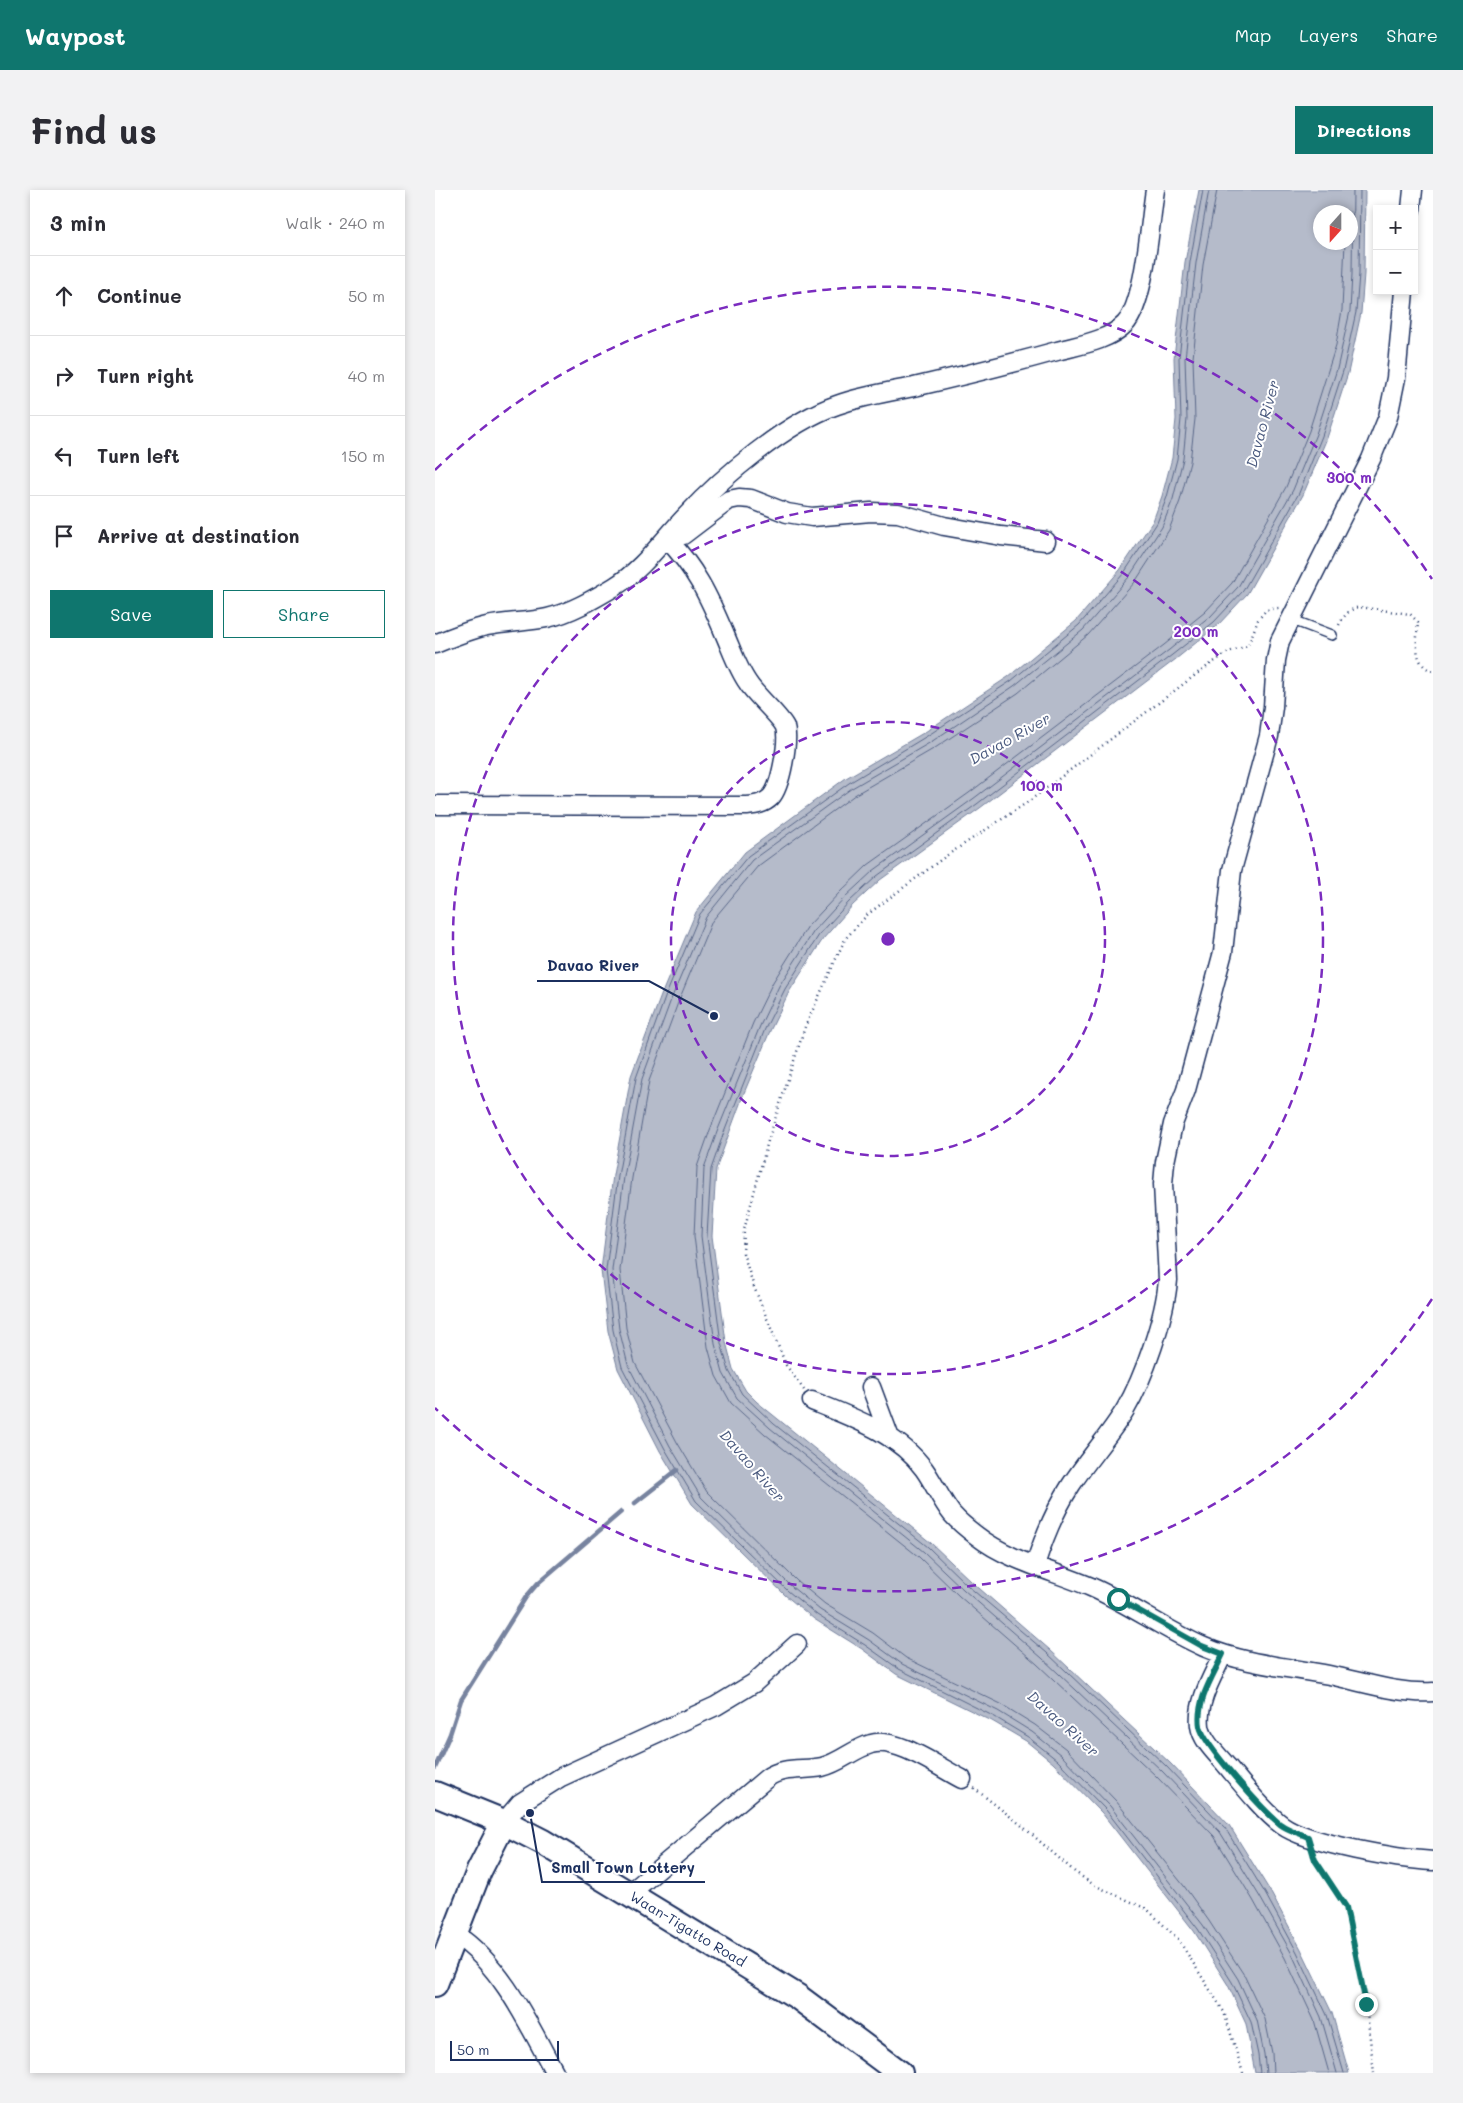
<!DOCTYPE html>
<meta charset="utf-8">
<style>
body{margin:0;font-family:Mali,sans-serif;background:#f2f2f3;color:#2b2b33}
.controls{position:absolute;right:15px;top:15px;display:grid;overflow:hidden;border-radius:0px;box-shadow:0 2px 8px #0003}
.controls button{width:45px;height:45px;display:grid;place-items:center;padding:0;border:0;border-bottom:1px solid #e1e1e2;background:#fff;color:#2b2b33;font:25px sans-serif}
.compass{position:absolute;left:878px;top:15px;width:45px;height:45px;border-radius:50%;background:#fff;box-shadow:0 2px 8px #0003;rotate:201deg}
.scale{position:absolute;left:15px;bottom:12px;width:109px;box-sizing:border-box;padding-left:5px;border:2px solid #1b2f5e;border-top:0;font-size:14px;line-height:18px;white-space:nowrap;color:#1b2f5e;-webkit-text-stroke:4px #fff;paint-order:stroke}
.stop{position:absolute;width:15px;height:15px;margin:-11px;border:4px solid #0f766e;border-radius:50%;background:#fff}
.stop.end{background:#0f766e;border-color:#fff;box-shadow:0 1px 5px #0008}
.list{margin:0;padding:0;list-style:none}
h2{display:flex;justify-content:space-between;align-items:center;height:65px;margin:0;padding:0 20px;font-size:21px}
h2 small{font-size:16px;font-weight:400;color:#7c7c81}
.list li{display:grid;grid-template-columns:32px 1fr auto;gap:15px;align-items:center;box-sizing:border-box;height:80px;padding:0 20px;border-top:1px solid #e1e1e2}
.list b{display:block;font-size:19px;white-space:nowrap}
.list em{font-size:16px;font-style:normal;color:#7c7c81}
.actions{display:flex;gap:10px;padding:15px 20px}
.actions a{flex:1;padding:11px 0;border:1px solid #0f766e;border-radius:0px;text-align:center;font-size:18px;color:#0f766e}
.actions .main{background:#0f766e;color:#fff}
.icon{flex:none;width:28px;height:28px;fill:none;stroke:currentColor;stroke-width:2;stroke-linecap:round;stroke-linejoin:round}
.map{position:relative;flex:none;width:998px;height:1883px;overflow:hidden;border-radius:0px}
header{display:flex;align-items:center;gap:30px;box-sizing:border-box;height:70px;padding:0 25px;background:#0f766e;color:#fff}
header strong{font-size:24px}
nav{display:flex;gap:28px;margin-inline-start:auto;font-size:18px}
.intro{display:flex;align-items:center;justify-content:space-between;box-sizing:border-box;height:120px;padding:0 30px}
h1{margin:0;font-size:35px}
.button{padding:12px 22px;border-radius:0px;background:#0f766e;color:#fff;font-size:18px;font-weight:700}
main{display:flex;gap:30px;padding:0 30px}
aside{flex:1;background:#fff;border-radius:0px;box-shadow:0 2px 8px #0003}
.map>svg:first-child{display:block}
.water{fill:#b5bbca;stroke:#77839f;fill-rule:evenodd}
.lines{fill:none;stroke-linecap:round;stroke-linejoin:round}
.shore{stroke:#596789;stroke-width:1}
.stream{stroke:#77839f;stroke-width:4.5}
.lane-casing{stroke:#1b2f5e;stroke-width:12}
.street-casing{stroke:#1b2f5e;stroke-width:21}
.secondary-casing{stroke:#1b2f5e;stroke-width:28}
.path{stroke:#1b2f5e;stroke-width:2.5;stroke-dasharray:1 4;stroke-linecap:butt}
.lane{stroke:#fff;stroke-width:9}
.street{stroke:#fff;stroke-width:18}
.secondary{stroke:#fff;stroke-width:24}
.route{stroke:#0f766e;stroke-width:6}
.ring{fill:none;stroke:#7b2cbf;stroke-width:2.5;stroke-dasharray:9 6}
.labels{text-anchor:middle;stroke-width:4;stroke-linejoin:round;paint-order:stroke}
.street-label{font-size:14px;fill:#1b2f5e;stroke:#fff}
.water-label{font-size:15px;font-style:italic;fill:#49597e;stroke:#fff}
.centre{fill:#7b2cbf;stroke:#fff;stroke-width:2.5}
.ring-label{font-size:15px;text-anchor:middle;font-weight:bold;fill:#7b2cbf;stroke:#fff;stroke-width:4;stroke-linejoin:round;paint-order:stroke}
.leader{fill:none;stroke:#1b2f5e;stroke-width:2}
.callout-dot{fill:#1b2f5e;stroke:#fff;stroke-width:2}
.callout-label{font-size:15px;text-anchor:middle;font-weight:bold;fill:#1b2f5e;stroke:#fff;stroke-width:4;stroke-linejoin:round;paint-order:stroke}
</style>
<header>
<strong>Waypost</strong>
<nav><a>Map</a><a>Layers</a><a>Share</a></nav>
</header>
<div class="intro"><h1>Find us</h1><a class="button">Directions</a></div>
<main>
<aside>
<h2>3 min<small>Walk · 240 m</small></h2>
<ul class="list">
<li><svg class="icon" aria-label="ahead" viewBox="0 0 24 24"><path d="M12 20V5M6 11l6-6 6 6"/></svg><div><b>Continue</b></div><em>50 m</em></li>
<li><svg class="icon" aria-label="right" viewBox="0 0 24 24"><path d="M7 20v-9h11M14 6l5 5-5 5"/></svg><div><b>Turn right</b></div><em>40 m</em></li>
<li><svg class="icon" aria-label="left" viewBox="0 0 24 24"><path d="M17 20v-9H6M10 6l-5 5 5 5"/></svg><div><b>Turn left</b></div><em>150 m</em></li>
<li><svg class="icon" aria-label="arrive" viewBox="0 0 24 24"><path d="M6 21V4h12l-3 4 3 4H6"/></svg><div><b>Arrive at destination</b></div></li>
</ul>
<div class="actions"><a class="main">Save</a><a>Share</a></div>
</aside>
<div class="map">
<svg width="998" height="1883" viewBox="0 0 998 1883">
<rect width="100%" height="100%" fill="#fff"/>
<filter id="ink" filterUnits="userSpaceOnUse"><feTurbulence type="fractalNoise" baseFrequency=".02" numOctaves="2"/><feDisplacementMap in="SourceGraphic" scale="10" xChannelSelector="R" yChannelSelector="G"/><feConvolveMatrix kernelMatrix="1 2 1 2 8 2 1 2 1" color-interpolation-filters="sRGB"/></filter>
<g filter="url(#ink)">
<path class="water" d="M 764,0 L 930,0 L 929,84 L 926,123 L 913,183 L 892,248 L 868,305 L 812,404 L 783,435 L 741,469 L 545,618 L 445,690 L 418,715 L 388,749 L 354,802 L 335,841 L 309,903 L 281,979 L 277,1046 L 291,1152 L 298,1179 L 311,1201 L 322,1212 L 496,1353 L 537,1392 L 615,1460 L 673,1515 L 735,1573 L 794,1635 L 835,1701 L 866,1759 L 897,1823 L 914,1883 L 820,1883 L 811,1834 L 793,1795 L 759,1741 L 667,1623 L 618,1573 L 591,1551 L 557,1531 L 461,1484 L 427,1459 L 379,1429 L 350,1405 L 257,1314 L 225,1261 L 183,1179 L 173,1141 L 166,1080 L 178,985 L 196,886 L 227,803 L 261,722 L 310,662 L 411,588 L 490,542 L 573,487 L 641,431 L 685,380 L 718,331 L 727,306 L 737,268 L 741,229 L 739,168 L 750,72 ZM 886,22 L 916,22 L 916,52 L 886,52 Z"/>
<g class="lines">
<path class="shore" d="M 768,0 L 755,72 L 744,168 L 746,229 L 742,269 L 732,307 L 722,333 L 689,383 L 644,435 L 576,491 L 492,546 L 414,593 L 313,666 L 265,724 L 231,805 L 201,888 L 183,986 L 171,1080 L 178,1140 L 187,1177 L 230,1259 L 261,1311 L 353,1401 L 382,1425 L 430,1455 L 464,1479 L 560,1527 L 593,1547 L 622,1570 L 671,1620 L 763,1739 L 797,1792 L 816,1832 L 823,1865 L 825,1883
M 774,0 L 761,73 L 750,168 L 752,229 L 748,269 L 738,309 L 727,337 L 694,387 L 648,440 L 579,496 L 496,552 L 417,598 L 317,670 L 271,727 L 237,807 L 207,889 L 189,987 L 177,1080 L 184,1139 L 193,1175 L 235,1256 L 266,1307 L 357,1397 L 385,1420 L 434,1450 L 467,1474 L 563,1521 L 597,1542 L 626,1565 L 675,1616 L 768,1735 L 803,1789 L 822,1830 L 829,1864 L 831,1883
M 782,0 L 768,75 L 758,168 L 760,229 L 755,272 L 745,311 L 734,340 L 700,392 L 653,445 L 583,503 L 500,558 L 421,604 L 323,676 L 277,731 L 244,810 L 214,891 L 197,988 L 185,1080 L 191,1138 L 200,1173 L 242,1252 L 272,1302 L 362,1391 L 390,1414 L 438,1443 L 471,1468 L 566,1514 L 600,1535 L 631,1559 L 655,1584 L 681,1611 L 749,1696 L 774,1731 L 809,1785 L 830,1829 L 837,1863 L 838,1883
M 894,1883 L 879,1830 L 850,1768 L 818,1710 L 779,1646 L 721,1586 L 602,1474 L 524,1406 L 484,1367 L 330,1244 L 296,1213 L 281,1186 L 273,1157 L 259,1046 L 262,977 L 275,940 L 318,833 L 338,792 L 373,736 L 405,702 L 433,675 L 534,603 L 729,455 L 770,422 L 797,393 L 851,297 L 874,241 L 901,155 L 907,120 L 910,52
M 902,1883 L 886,1827 L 857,1764 L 825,1707 L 785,1642 L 727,1581 L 607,1468 L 529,1400 L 489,1362 L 335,1238 L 302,1208 L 288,1183 L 280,1154 L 266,1046 L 269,978 L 282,942 L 325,836 L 344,796 L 379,741 L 410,707 L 438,681 L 538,609 L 734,460 L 775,427 L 803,397 L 858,300 L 881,244 L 902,179 L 915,121 L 917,84 L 918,0
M 909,1883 L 892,1825 L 862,1762 L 830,1703 L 790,1638 L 731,1576 L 612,1463 L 533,1396 L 493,1357 L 339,1234 L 307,1204 L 294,1181 L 286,1153 L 272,1046 L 276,979 L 288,945 L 330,839 L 350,799 L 384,745 L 414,712 L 442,686 L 542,614 L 737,465 L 779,432 L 808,401 L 864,303 L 887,246 L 908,181 L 921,122 L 924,84 L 925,0"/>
<path class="stream" d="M 200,1313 L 242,1280
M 0,1578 L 15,1544 L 26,1510 L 91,1407 L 103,1393 L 186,1322"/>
<defs>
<path id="lane" d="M 855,429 L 897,445"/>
<path id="street" d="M 976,19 L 978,0
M 234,347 L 248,345 L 294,310 L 304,308 L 316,309 L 352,323 L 377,327 L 436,322 L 463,323 L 509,336 L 566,346 L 611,351
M 0,454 C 17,447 34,440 52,436 C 72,432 92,432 112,428 C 135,423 159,409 179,397 C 207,380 228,350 251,326 C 287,287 352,232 402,215 C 427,206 453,202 479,197 C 527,186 575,174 622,161 C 644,155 673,151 690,134 C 710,113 715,31 720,0
M 0,615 L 312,616 C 321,615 329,614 336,607 C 346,596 354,551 350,537 C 346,527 321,506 313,493 C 303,479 297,461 290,445 C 274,407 260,377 231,348
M 436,1197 L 455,1248
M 377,1211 C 416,1227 463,1243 489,1279 C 499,1293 506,1310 517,1324 C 524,1332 534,1340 542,1346 C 574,1371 619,1381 656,1397 C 695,1414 730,1440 769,1457 C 809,1474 852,1477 894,1485 C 929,1492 962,1504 998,1502
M 600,1375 C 609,1347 620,1320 636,1295 C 653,1269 674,1246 690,1220 C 709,1188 730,1127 733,1090 L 728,994 L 730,972 L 738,934 L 751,900 L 788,762 L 797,680 L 834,546 L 838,517 L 841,470 L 845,451 L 936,269 L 953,227 L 961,188 L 969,101
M 788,1464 C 778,1486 762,1511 765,1536 C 767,1551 783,1565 792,1576 C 807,1594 829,1622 847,1635 C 873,1654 964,1669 998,1671
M 69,1632 L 85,1613 L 126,1587 L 281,1516 L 319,1493 L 362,1454
M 194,1704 L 332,1588 C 348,1576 369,1581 387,1577 C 405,1573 418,1559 436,1554 C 461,1546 505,1578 527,1589
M 20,1744 C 67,1775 94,1835 120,1883"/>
<path id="secondary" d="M 0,1604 L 69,1632 L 108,1652 L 194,1704 L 363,1807 L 465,1883
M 0,1794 L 44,1681 L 69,1632"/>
</defs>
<use href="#lane" class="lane-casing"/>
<use href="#street" class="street-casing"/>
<use href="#secondary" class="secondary-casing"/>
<path class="path" d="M 904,435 C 909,426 913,420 924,417 L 975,424 L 983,432 C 982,449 977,475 998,481
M 369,1200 L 351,1175 L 319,1097 L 308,1063 L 309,1040 L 333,951 L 370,837 L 410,749 L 433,724 L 511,666 L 593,612 L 763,483 L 793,462 L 813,456 L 823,430 L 831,420 L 844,418
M 539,1598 L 586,1635 L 640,1682 L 659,1695 L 712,1719 L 743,1749 L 789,1822 L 808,1883
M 877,1665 L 911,1717 L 931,1814 L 939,1883"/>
<use href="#lane" class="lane"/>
<use href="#street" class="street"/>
<use href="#secondary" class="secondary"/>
</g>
</g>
<g class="lines" filter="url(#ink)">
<path class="route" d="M 683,1409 L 767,1456 L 788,1464 C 778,1486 761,1511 765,1536 C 768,1555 829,1621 845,1634 C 853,1640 864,1643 873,1647 L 880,1670 L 911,1717 L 931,1814"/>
</g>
<g class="ring">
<circle cx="453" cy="749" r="217"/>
<circle cx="453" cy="749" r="435"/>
<path d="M997 1109A652 652 0 0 1 0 1218M0 280A652 652 0 0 1 997 389"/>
</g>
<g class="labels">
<g class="street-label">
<text transform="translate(253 1739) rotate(31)" y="5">Waan-Tigatto Road</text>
</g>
<g class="water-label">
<text transform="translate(828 234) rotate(-75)" y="5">Davao River</text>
<text transform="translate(575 549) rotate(-29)" y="5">Davao River</text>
<text transform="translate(317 1276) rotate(49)" y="5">Davao River</text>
<text transform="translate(628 1534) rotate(42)" y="5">Davao River</text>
</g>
</g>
<circle cx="453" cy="749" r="8" class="centre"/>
<g class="ring-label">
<text x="914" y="293">300 m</text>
<text x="761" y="447">200 m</text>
<text x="606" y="601">100 m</text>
</g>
<path class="leader" d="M279 826L214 791H102M95 1623L107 1692H270"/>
<g class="callout-dot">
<circle cx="279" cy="826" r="5"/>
<circle cx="95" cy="1623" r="5"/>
</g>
<g class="callout-label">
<text x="158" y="781">Davao River</text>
<text x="188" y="1683">Small Town Lottery</text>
</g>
</svg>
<div class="controls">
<button>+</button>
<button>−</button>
</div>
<svg class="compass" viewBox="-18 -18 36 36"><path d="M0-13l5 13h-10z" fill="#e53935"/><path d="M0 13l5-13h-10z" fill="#7c7c81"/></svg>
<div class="scale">50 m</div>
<div class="stop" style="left:683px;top:1409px"></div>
<div class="stop end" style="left:931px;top:1814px"></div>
</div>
</main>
